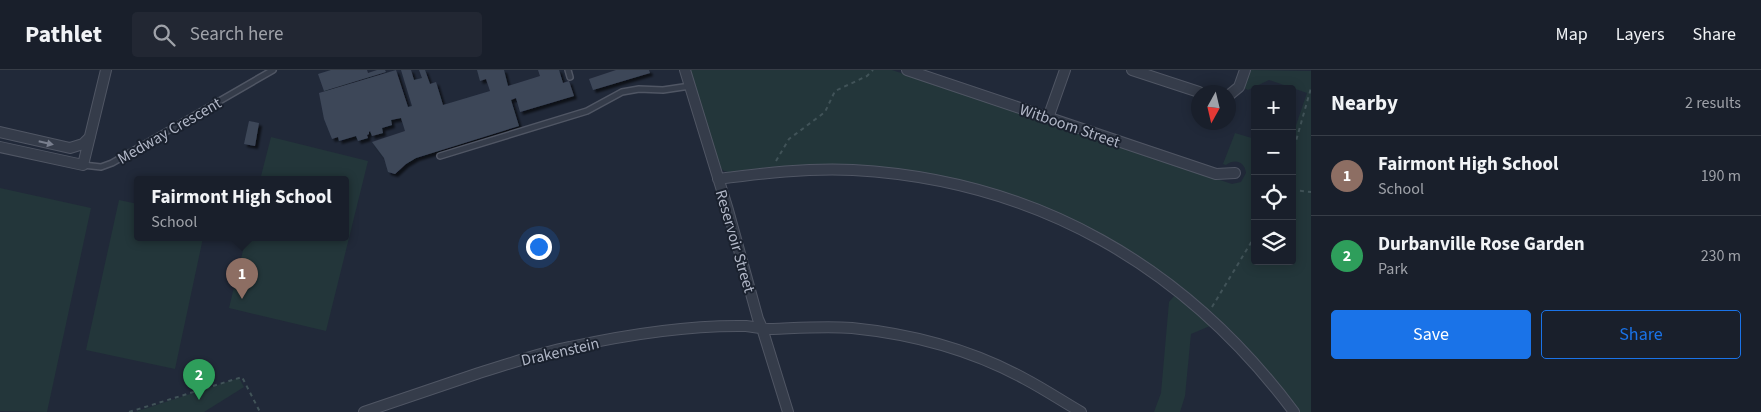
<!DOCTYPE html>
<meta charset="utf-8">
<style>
body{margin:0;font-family:"Source Sans 3",sans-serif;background:#222733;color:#f1f3f6}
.controls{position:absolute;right:15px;top:15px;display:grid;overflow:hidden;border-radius:5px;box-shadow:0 2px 12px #0003}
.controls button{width:45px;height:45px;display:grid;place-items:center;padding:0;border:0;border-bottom:1px solid #373d47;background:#191f2b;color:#f1f3f6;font:25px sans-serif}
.compass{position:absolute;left:1191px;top:15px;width:45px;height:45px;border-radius:50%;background:#191f2b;box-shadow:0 2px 12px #0003;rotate:188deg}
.you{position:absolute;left:538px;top:176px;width:18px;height:18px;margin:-12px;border:4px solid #fff;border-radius:50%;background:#1a73e8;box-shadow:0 0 0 8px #1a73e833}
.badge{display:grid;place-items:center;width:32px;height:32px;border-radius:50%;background:#1a73e8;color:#fff;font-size:16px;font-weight:700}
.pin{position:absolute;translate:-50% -41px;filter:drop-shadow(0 1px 2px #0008)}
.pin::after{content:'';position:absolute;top:26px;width:18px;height:15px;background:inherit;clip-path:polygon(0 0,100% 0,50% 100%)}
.popup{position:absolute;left:134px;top:106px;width:215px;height:65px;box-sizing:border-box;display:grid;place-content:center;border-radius:5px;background:#191f2b;filter:drop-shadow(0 1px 4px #0005);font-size:16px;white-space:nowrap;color:#9fa2a9}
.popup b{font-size:19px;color:#f1f3f6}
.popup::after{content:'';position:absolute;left:50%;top:100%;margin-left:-10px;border:10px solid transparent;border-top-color:#191f2b}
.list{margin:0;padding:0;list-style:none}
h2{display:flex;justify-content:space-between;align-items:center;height:65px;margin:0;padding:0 20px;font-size:21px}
h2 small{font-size:16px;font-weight:400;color:#9fa2a9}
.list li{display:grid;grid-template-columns:32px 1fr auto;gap:15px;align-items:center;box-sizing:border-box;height:80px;padding:0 20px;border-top:1px solid #373d47}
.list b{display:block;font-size:19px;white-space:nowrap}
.list p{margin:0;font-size:16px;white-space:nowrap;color:#9fa2a9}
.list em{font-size:16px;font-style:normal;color:#9fa2a9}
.actions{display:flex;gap:10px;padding:15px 20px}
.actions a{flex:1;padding:11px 0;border:1px solid #1a73e8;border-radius:5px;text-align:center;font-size:18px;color:#1a73e8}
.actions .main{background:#1a73e8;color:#fff}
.icon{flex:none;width:28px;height:28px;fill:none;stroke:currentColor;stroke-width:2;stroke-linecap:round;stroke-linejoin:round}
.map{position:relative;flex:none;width:1311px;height:342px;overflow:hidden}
header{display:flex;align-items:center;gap:30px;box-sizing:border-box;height:70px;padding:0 25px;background:#191f2b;border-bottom:1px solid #373d47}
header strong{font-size:24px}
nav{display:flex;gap:28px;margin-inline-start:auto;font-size:18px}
.search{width:350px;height:45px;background:#222733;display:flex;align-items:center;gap:12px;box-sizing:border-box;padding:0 18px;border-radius:5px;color:#9fa2a9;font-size:19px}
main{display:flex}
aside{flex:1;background:#191f2b}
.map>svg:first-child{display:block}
.green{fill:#23363a}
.building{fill:#3d4759;filter:url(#shadow)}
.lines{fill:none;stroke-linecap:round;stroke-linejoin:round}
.lane-casing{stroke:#505664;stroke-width:8}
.street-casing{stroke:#505664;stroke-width:12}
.path{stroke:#415358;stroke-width:2;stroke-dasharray:4 4;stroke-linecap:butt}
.lane{stroke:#353c4a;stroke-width:5}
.street{stroke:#353c4a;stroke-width:10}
.oneway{fill:#797f8e}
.labels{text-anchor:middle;stroke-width:4;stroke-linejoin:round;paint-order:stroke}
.street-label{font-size:16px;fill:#b0b6c6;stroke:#1a212e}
</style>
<header>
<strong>Pathlet</strong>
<div class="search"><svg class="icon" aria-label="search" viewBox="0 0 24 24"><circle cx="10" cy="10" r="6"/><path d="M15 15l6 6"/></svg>Search here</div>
<nav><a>Map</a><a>Layers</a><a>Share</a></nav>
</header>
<main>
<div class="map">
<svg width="1311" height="342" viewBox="0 0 1311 342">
<defs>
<filter id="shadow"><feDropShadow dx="3" dy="3" stdDeviation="1" flood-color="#0009"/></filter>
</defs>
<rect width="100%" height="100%" fill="#212939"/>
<path class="green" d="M 690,0 L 892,0 L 1232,114 L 1241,112 L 1246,103 C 1245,92 1235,88 1226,95 L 1223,94 L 1235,63 L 1255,69 L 1255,191 L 1292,191 L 1292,67 L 1307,23 L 1269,10 L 1248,20 L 1244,18 L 1251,0 L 1311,1 L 1311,342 L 1300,342 C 1276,310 1251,278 1221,251 C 1086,125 910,76 729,102 L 724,101 L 719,96 Z
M 271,67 L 368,91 L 326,261 L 229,238 L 246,168 L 346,168 L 346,110 L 260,110 Z
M 0,118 L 91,138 L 47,342 L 0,341 Z
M 119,130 L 138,134 L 138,168 L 203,168 L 175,299 L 86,280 Z
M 1175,225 L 1210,256 L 1191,264 L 1185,326 L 1180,342 L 1154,342 L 1161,323 L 1169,232 Z
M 239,308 L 244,317 L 204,342 L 135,342 Z"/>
<path class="building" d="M 331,0 L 367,0 L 368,3 L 377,0 L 385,0 L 386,2 L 324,21 L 318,4 Z
M 396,0 L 408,37 L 412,36 L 401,0 L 411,0 L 414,10 L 422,8 L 419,0 L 425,0 L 430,14 L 436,12 L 443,35 L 490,21 L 486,9 L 480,11 L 477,0 L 504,0 L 508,16 L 540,6 L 538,0 L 559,0 L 563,13 L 569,11 L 574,26 L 520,42 L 516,28 L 511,30 L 519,56 L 416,88 L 406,94 L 395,104 L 388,102 L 384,88 L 372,72 L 405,61 L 401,48 L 391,50 L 392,55 L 382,58 L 383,63 L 372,66 L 370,61 L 369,62 L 369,64 L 367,65 L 368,68 L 358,71 L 356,66 L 339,71 L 338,67 L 332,69 L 324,49 L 319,23 Z
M 616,0 L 649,0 L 650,3 L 593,20 L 589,9 Z
M 249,51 L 259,53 L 255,76 L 244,74 Z"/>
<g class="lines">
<defs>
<path id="lane" d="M 568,0 L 570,7
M 440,86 L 587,41 L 622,22 L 639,19 L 663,20 L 690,16
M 83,95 L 101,97 L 112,93 L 273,0"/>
<path id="street" d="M 685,0 L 728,140 L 758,249 L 762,258 L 788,342
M 907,0 L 1216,104 L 1235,103
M 1132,0 L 1199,22
M 1228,26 L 1239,17 L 1245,0
M 1048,48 L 1065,0
M 0,62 L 70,78 L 83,74 L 90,67
M 0,77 L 83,95 L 106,0
M 718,109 C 763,103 807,98 853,100 C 1036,110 1185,196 1294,342
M 364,342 C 403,329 441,316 479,303 C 509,294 539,283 570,277 C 625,265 690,255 746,256 C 755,257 764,259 773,259 C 799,258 825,256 852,258 C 912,264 972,280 1025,309 C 1044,319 1062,331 1081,342"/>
</defs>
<use href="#lane" class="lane-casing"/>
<use href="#street" class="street-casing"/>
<path class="path" d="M 1292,85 L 1311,18
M 776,91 L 789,69 L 825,42 L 835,21 L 867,6 L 873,0
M 1292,120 L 1311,122
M 1212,237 L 1255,166
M 129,342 L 242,307 L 260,342"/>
<use href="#lane" class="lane"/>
<use href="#street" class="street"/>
</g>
<defs><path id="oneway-solid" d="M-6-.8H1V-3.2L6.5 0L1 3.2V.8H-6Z" transform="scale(1.25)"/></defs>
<use class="oneway" href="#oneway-solid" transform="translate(46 73) rotate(13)"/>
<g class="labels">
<g class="street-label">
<text transform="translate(1070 55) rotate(19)" y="6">Witboom Street</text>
<text transform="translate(169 60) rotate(-30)" y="6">Medway Crescent</text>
<text transform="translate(736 171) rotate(74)" y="6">Reservoir Street</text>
<text transform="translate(560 281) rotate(-13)" y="6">Drakenstein</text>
</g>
</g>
</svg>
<div class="controls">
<button>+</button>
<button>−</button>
<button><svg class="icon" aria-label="locate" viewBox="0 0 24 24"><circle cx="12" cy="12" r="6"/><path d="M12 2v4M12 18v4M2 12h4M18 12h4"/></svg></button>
<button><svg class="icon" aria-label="layers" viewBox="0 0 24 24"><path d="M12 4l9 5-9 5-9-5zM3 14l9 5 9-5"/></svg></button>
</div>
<svg class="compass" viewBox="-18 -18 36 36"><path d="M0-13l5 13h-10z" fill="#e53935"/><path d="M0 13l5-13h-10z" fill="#9fa2a9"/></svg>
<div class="you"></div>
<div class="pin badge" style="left:242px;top:229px;background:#8d6e63">1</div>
<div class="popup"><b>Fairmont High School</b>School</div>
<div class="pin badge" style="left:199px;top:330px;background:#2e9e5b">2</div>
</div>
<aside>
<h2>Nearby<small>2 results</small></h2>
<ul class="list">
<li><span class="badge" style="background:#8d6e63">1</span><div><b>Fairmont High School</b><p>School</p></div><em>190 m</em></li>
<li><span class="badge" style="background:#2e9e5b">2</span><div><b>Durbanville Rose Garden</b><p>Park</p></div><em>230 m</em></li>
</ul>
<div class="actions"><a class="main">Save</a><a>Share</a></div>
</aside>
</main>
